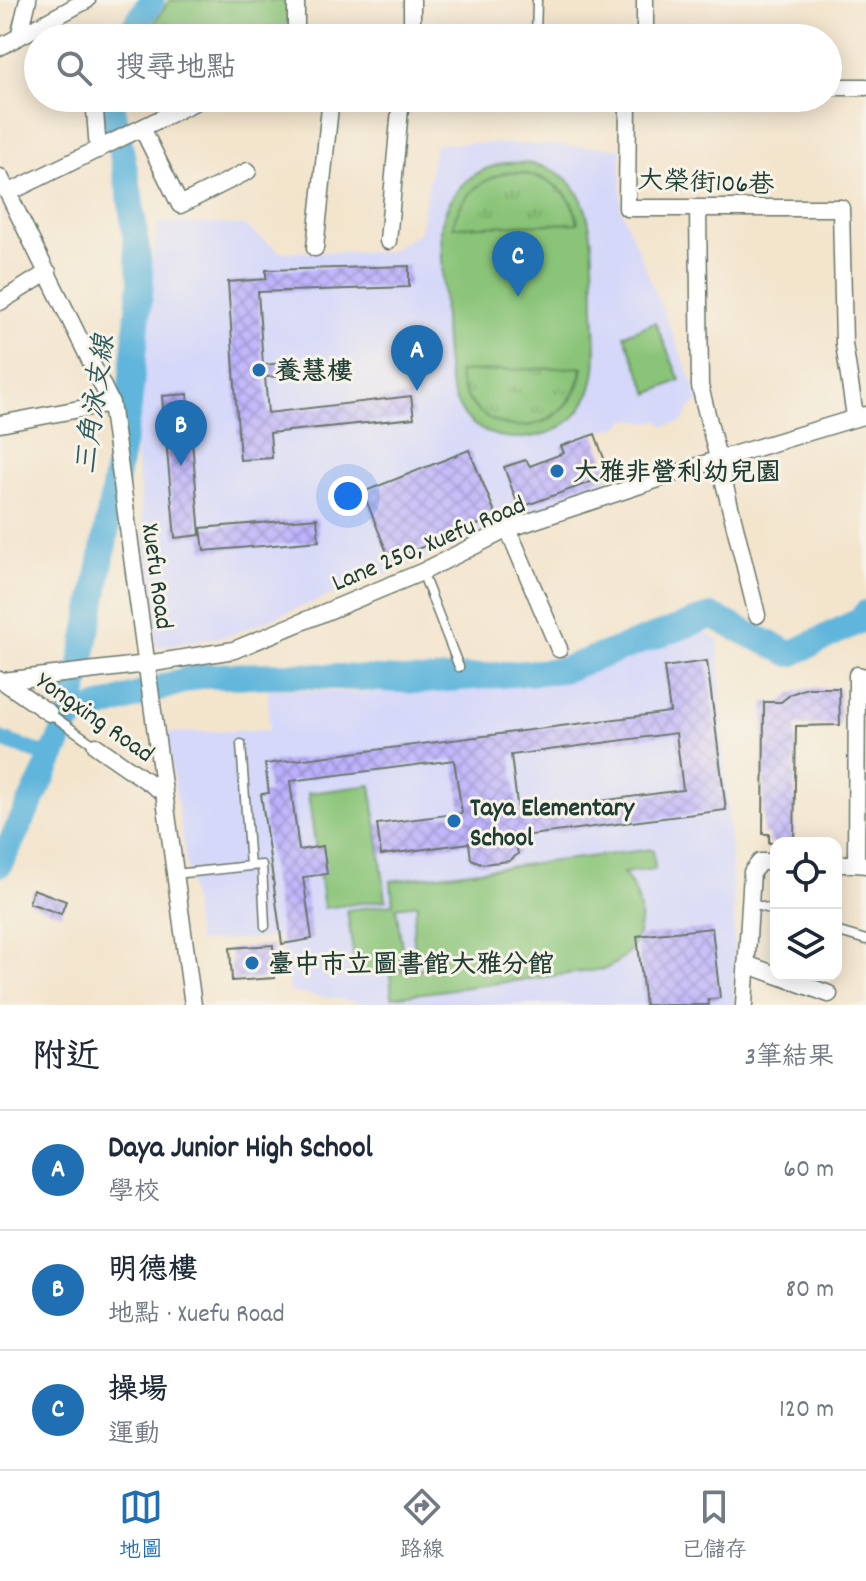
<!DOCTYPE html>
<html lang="zh-TW">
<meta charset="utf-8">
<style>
body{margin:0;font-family:Dekko,"LXGW WenKai TC",sans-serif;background:#f2f2f3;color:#1f2937}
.controls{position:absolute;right:24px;bottom:24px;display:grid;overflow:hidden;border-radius:16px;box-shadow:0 4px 20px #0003}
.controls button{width:72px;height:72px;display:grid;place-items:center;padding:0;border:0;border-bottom:2px solid #e0e1e3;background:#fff;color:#1f2937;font:40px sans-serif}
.you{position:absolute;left:348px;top:496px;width:28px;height:28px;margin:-20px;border:6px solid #fff;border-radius:50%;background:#1a73e8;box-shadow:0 0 0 12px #1a73e833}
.badge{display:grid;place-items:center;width:52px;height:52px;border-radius:50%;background:#1f6fb2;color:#fff;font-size:26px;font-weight:700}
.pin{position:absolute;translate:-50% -66px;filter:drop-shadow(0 2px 4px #0008)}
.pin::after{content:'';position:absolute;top:42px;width:28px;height:24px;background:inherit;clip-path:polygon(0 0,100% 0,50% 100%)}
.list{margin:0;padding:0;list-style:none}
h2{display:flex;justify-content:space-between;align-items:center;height:104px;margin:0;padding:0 32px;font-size:34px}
h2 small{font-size:26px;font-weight:400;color:#747a83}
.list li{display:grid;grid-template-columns:52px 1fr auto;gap:24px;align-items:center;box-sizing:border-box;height:120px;padding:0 32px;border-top:2px solid #e0e1e3}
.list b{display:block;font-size:30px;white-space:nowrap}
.list p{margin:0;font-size:26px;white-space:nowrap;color:#747a83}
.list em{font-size:26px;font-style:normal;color:#747a83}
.icon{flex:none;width:44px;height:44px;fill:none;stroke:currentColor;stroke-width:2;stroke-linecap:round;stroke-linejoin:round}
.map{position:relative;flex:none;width:866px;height:1005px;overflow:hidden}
.search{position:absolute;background:#fff;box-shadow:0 4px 20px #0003;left:24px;right:24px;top:24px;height:88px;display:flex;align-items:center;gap:20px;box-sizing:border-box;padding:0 28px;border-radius:44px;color:#747a83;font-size:30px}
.sheet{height:464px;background:#fff}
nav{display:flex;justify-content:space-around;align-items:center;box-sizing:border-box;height:112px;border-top:2px solid #e0e1e3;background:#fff;font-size:22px;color:#747a83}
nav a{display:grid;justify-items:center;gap:4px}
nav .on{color:#1f6fb2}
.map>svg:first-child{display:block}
.built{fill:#d5d8f9}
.grass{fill:url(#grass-tufts);stroke:#548056;stroke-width:2}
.park{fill:#8ac478;stroke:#548056;stroke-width:2;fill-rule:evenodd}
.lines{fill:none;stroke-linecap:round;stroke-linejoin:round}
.canal{stroke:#5fb5db;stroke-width:16}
.river{stroke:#5fb5db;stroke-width:26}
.building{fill:url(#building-cross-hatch);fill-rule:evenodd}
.lane-casing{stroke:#697769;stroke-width:11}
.street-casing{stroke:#697769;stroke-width:19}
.lane{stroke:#fff;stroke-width:8}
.street{stroke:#fff;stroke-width:16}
.poi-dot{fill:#1f6fb2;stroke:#f7f3e8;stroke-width:3}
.labels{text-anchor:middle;stroke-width:6;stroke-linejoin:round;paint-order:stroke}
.street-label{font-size:26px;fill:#1f3d34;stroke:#f7f3e8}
.poi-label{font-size:26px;font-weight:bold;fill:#1f3d34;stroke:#f7f3e8;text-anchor:start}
.water-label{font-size:28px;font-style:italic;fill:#2f5b5e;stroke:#f7f3e8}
</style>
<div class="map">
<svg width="866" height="1005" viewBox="0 0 866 1005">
<defs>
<pattern id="grass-tufts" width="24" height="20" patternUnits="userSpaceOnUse" patternTransform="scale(2)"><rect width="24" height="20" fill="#8ac478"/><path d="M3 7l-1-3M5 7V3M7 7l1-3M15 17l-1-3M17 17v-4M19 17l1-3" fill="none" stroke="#70a063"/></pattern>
<pattern id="building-cross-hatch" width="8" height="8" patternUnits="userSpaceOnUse" patternTransform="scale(2)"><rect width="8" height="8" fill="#bcb0fd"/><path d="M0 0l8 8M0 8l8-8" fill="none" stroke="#9890ce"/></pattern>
</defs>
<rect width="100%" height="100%" fill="#f7f3e8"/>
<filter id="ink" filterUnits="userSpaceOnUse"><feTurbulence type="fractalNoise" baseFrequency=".0125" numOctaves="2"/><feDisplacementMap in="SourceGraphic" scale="16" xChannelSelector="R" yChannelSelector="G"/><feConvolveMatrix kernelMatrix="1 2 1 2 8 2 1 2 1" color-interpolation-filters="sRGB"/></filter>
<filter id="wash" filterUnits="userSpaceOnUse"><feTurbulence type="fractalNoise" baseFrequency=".006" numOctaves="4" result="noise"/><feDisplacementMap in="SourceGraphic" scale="32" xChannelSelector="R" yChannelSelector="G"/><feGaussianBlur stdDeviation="1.8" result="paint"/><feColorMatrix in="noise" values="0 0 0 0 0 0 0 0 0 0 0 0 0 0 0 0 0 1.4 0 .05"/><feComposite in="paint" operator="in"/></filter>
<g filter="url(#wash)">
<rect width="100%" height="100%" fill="#f3e4cc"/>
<path class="built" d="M 488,143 L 621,148 L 621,209 L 700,400 L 688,410 L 683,422 L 664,426 L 659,420 L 647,423 L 633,419 L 624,421 L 619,427 L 593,433 L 610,486 L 227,636 L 156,647 L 135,444 L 138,381 L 157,222 L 244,225 L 280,252 L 389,252 L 420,232 L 435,144 Z
M 699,629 L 718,640 L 734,909 L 734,1005 L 377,1005 L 290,992 L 279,937 L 198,942 L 167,733 L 269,730 L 268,689 L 359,693 L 458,690 L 480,685 L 559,677 L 613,661 Z"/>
<path class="grass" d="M 504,173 C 538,170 572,187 578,223 L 583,367 C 573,426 502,452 467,397 C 462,390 459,383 458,374 C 454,349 456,321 455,295 C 454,271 447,239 455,216 C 463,193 482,180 504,173 Z"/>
<path class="park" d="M 169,0 L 293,0 L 293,38 L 145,38 Z
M 505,163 C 602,157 592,241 594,309 C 595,340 601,376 584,404 C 571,426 547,437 522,438 C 447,440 446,375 444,319 C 443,288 442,258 441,227 C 449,191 469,171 505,163 ZM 504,173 C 538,170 573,186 578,223 L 453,227 C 458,199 477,182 504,173 ZM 583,367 C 573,443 471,447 458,372 Z
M 655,322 L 680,380 L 649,394 L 624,335 Z
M 371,785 L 386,900 L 324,908 L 308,793 Z
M 653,849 L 655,869 L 623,873 C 651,905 645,952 605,969 L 392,997 L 390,973 L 426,967 C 410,947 411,926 418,904 L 396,907 L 405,968 L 356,974 L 347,910 L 393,904 L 391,881 Z"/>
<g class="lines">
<path class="canal" d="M 0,739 L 52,757"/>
<path class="river" d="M 127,38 L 152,0
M 70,717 L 198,676 L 293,675 L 422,681 L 562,670 L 711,616 L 791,654 L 859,621 L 866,613
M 0,864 L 45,773 L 70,717 L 93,605 L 129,406 L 141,281 L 130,196 L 111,98"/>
</g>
<g id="blocks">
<path class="building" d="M 409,266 L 409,287 L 258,292 L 263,365 L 283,363 L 284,376 L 265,377 L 268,413 L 411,396 L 414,418 L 270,433 L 272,458 L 240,460 L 228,282 L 266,279 L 266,270 Z
M 188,394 L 200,535 L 175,538 L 162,396 Z
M 595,434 L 610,475 L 519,508 L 504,467 L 526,460 L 530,466 L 564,453 L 561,446 Z
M 469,450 L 497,517 L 390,560 L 363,492 Z
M 317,518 L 319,541 L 204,551 L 201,528 Z
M 707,661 L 726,810 L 515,837 L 518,854 L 509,861 L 483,864 L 471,859 L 469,843 L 381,855 L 377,824 L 462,813 L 454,760 L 290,781 L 299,850 L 323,846 L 327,874 L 303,877 L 312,939 L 282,944 L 261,794 L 269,793 L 265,764 L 670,712 L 664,667 ZM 676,733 L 683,790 L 518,812 L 511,755 Z
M 807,688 L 839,688 L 840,725 L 796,726 L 794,843 L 769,843 L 769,834 L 763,834 L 764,702 L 781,702 L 791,694 Z
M 33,889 L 66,901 L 61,914 L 29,903 Z
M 712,928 L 720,998 L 708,1000 L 709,1005 L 645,1005 L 637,936 Z
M 273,945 L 275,978 L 232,981 L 230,948 Z"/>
</g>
</g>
<g filter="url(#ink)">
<use href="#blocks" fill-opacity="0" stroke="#697769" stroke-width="2"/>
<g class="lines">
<defs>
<path id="lane" d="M 536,38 L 537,0
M 422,572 L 459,667
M 49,713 L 96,746
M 250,866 L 262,865 L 265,926
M 175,874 L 250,866 L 241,744
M 750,903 L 776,911
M 836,931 L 866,940"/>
<path id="street" d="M 296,0 L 296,38
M 19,37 L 28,0
M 412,38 L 412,0
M 645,38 L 645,0
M 0,47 L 87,0
M 828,87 L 866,87
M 94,98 L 98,150
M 628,98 L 627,208 L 841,208 L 844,344 L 855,416
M 142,128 L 180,205 L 248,171
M 0,177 L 111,403 L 193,1005
M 8,193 L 203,98
M 698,208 L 700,386 L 757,615
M 388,241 L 401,98
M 315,248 L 331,98
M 0,302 L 48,272
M 0,424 L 111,403
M 508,529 L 559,649
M 866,677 L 857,675 L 856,864 L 866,865
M 1,680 L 49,713
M 3,681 L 147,664 L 234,650 L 422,572 L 508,529 L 719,459 L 866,415
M 96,746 L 164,793
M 836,864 L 856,864
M 746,964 L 829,994
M 744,1005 L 752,872 L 760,862 L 776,862"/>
</defs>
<use href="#lane" class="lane-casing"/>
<use href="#street" class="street-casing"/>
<use href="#lane" class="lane"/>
<use href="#street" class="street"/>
</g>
</g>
<g class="poi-dot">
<circle cx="259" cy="370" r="8"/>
<circle cx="557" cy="471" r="8"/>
<circle cx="454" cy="821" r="8"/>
<circle cx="252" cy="963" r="8"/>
</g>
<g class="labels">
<g class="street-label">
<text transform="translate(706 181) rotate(2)" y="9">大榮街106巷</text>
<text transform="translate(428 542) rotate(-23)" y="9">Lane 250, Xuefu Road</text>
<text transform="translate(159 576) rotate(82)" y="9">Xuefu Road</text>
<text transform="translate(96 716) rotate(35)" y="9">Yongxing Road</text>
</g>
<g class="poi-label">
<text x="275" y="379">養慧樓</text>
<text x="573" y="480">大雅非營利幼兒園</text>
<text x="470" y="815">Taya Elementary<tspan x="470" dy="30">School</tspan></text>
<text x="268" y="972">臺中市立圖書館大雅分館</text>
</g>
<g class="water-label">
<text transform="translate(93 404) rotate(-82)" y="10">三角泳支線</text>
</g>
</g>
</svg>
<div class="controls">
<button><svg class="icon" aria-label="locate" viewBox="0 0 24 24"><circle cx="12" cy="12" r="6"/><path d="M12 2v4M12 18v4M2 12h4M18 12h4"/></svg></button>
<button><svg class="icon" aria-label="layers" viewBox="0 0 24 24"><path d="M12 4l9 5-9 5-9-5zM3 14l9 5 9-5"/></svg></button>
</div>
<div class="you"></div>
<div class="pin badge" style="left:417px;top:391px">A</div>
<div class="pin badge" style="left:181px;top:466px">B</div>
<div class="pin badge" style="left:518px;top:297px">C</div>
<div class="search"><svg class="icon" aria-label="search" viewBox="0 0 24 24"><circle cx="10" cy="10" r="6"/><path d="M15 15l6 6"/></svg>搜尋地點</div>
</div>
<section class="sheet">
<h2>附近<small>3筆結果</small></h2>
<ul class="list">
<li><span class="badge">A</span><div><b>Daya Junior High School</b><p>學校</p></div><em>60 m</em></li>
<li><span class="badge">B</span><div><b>明德樓</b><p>地點 · Xuefu Road</p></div><em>80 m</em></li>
<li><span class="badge">C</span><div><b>操場</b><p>運動</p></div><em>120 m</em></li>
</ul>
</section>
<nav>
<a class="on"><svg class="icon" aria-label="map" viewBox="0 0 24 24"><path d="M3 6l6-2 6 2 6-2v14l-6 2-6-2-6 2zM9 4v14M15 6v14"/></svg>地圖</a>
<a><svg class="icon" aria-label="directions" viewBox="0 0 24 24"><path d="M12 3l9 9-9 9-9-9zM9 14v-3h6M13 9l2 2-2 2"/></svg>路線</a>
<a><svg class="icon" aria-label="saved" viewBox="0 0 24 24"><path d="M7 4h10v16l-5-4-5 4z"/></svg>已儲存</a>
</nav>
